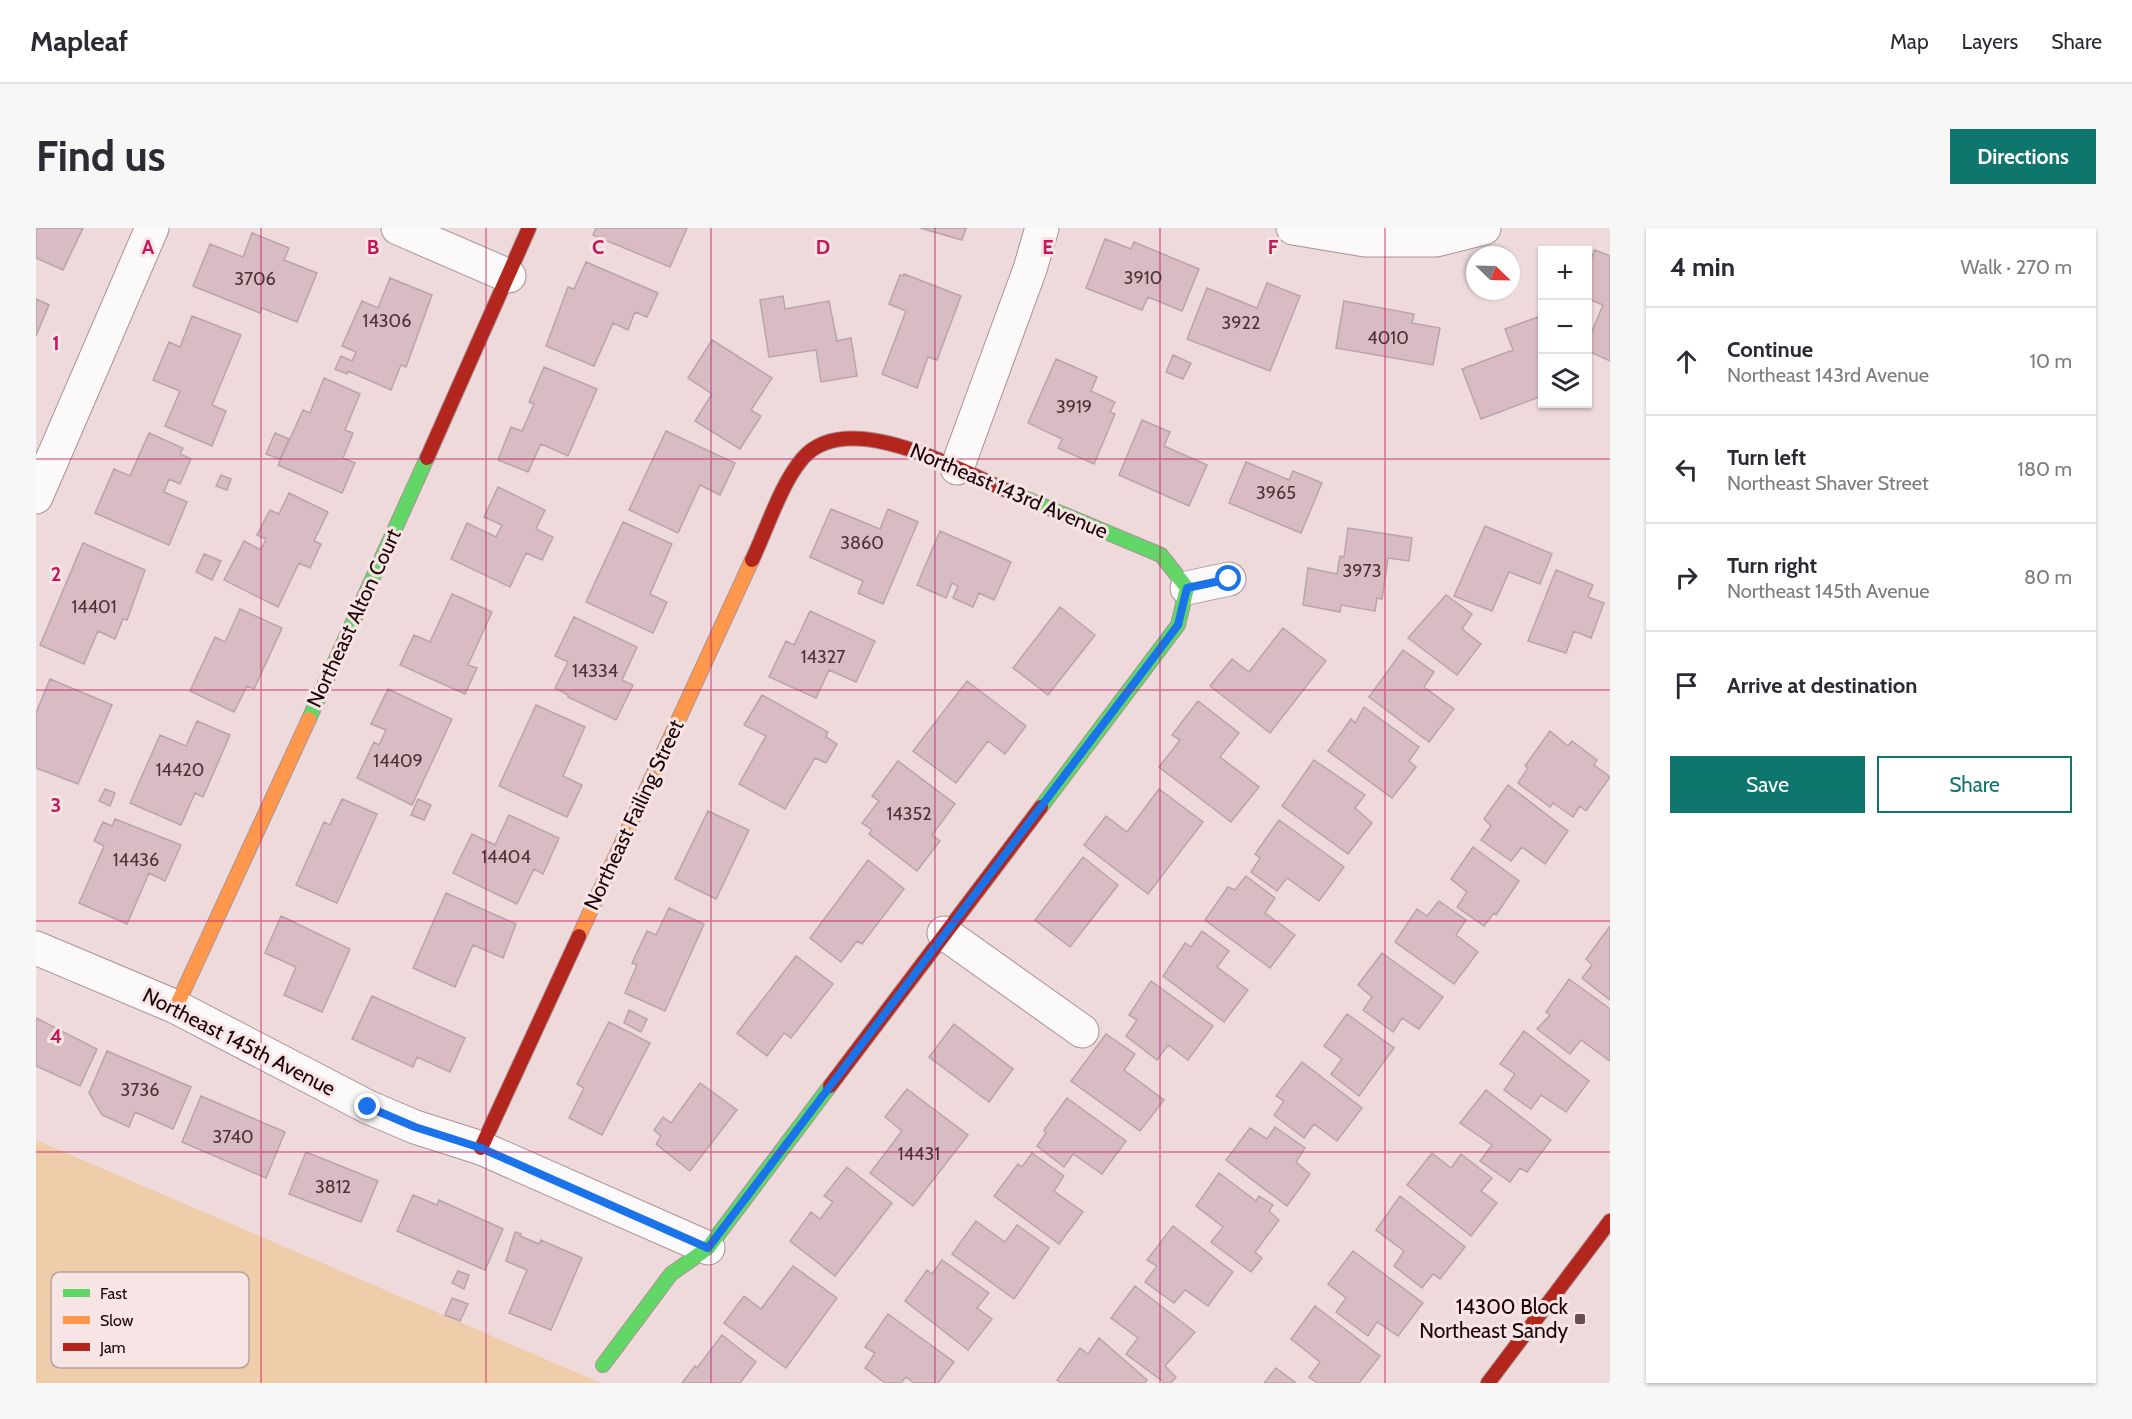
<!DOCTYPE html>
<meta charset="utf-8">
<style>
body{margin:0;font-family:Cabin,sans-serif;background:#f7f7f7;color:#2b2b33}
.controls{position:absolute;right:18px;top:18px;display:grid;overflow:hidden;border-radius:0px;box-shadow:0 2px 4px #0004}
.controls button{width:54px;height:54px;display:grid;place-items:center;padding:0;border:0;border-bottom:2px solid #e1e1e2;background:#fff;color:#2b2b33;font:30px sans-serif}
.compass{position:absolute;left:1430px;top:18px;width:54px;height:54px;border-radius:50%;background:#fff;box-shadow:0 2px 4px #0004;rotate:113deg}
.stop{position:absolute;width:18px;height:18px;margin:-14px;border:4px solid #1a73e8;border-radius:50%;background:#fff}
.stop.end{background:#1a73e8;border-color:#fff;box-shadow:0 2px 6px #0008}
.list{margin:0;padding:0;list-style:none}
h2{display:flex;justify-content:space-between;align-items:center;height:78px;margin:0;padding:0 24px;font-size:26px}
h2 small{font-size:20px;font-weight:400;color:#7c7c81}
.list li{display:grid;grid-template-columns:39px 1fr auto;gap:18px;align-items:center;box-sizing:border-box;height:108px;padding:0 24px;border-top:2px solid #e1e1e2}
.list b{display:block;font-size:22px;white-space:nowrap}
.list p{margin:0;font-size:20px;white-space:nowrap;color:#7c7c81}
.list em{font-size:20px;font-style:normal;color:#7c7c81}
.actions{display:flex;gap:12px;padding:18px 24px}
.actions a{flex:1;padding:14px 0;border:2px solid #0f766e;border-radius:0px;text-align:center;font-size:21px;color:#0f766e}
.actions .main{background:#0f766e;color:#fff}
.icon{flex:none;width:33px;height:33px;fill:none;stroke:currentColor;stroke-width:2;stroke-linecap:round;stroke-linejoin:round}
.map{position:relative;flex:none;width:1574px;height:1155px;overflow:hidden;border-radius:0px}
header{display:flex;align-items:center;gap:36px;box-sizing:border-box;height:84px;padding:0 30px;background:#fff;border-bottom:2px solid #e1e1e2}
header strong{font-size:28px}
nav{display:flex;gap:33px;margin-inline-start:auto;font-size:21px}
.intro{display:flex;align-items:center;justify-content:space-between;box-sizing:border-box;height:144px;padding:0 36px}
h1{margin:0;font-size:42px}
.button{padding:15px 27px;border-radius:0px;background:#0f766e;color:#fff;font-size:21px;font-weight:700}
main{display:flex;gap:36px;padding:0 36px}
aside{flex:1;background:#fff;border-radius:0px;box-shadow:0 2px 4px #0004}
.map>svg:first-child{display:block}
.green{fill:#efcdaa}
.building{fill:#d9bbc3;stroke:#baa4aa;stroke-width:1.5}
.lines{fill:none;stroke-linecap:round;stroke-linejoin:round}
.street-casing{stroke:#a99294;stroke-width:35}
.fast-casing{stroke:#a99294;stroke-width:16}
.slow-casing{stroke:#a99294;stroke-width:16}
.jam-casing{stroke:#a99294;stroke-width:16}
.street{stroke:#fcf9fa;stroke-width:33}
.fast{stroke:#63d668;stroke-width:14}
.slow{stroke:#ff974d;stroke-width:14}
.jam{stroke:#b3261e;stroke-width:14}
.route{stroke:#1a73e8;stroke-width:8}
.grid{fill:none;stroke:#c2185b;stroke-width:1.5;stroke-opacity:0.55}
.poi-dot{fill:#674e51;stroke:#f7e5e5;stroke-width:2}
.labels{text-anchor:middle;stroke-width:6;stroke-linejoin:round;paint-order:stroke}
.number-label{font-size:18px;fill:#4d3135}
.street-label{font-size:21px;fill:#1e0306;stroke:#f7e5e5}
.poi-label{font-size:21px;fill:#1e0306;stroke:#f7e5e5;text-anchor:end}
.key{fill:#f7e5e5;stroke:#b6a1a2;stroke-width:1.5}
.key-label{font-size:16px;fill:#1e0306}
.grid-label{font-size:20px;text-anchor:middle;font-weight:bold;fill:#c2185b;stroke:#f7e5e5;stroke-width:6;stroke-linejoin:round;paint-order:stroke}
</style>
<header>
<strong>Mapleaf</strong>
<nav><a>Map</a><a>Layers</a><a>Share</a></nav>
</header>
<div class="intro"><h1>Find us</h1><a class="button">Directions</a></div>
<main>
<div class="map">
<svg width="1574" height="1155" viewBox="0 0 1574 1155">
<rect width="100%" height="100%" fill="#eedadb"/>
<path class="green" d="M 0,912 L 565,1155 L 0,1155 Z"/>
<path class="building" d="M 0,0 L 47,0 L 27,42 L 0,30 Z
M 560,0 L 651,0 L 634,39 L 557,7 Z
M 884,0 L 930,0 L 926,12 Z
M 216,5 L 253,20 L 248,32 L 281,45 L 261,94 L 226,80 L 224,85 L 157,58 L 174,16 L 207,29 Z
M 1069,11 L 1095,21 L 1098,14 L 1163,41 L 1146,83 L 1112,69 L 1106,82 L 1050,60 Z
M 1559,22 L 1574,28 L 1574,133 L 1552,123 L 1552,113 L 1567,77 L 1552,71 L 1552,38 Z
M 550,34 L 622,65 L 611,89 L 599,84 L 592,102 L 577,95 L 558,138 L 510,118 L 532,59 L 538,61 Z
M 868,46 L 925,68 L 901,132 L 892,129 L 881,160 L 846,146 L 870,83 L 853,76 L 864,47 L 868,48 Z
M 354,50 L 396,67 L 370,139 L 365,137 L 355,162 L 312,143 L 311,146 L 299,141 L 305,128 L 316,133 L 320,124 L 306,118 L 326,73 L 342,80 Z
M 1231,55 L 1264,68 L 1234,143 L 1151,111 L 1171,60 L 1221,80 Z
M 747,68 L 749,81 L 793,73 L 801,113 L 815,110 L 821,148 L 785,154 L 780,122 L 733,129 L 724,72 Z
M 0,71 L 13,77 L 0,108 Z
M 1308,73 L 1378,86 L 1376,95 L 1404,100 L 1397,137 L 1300,120 Z
M 156,88 L 205,107 L 176,177 L 190,183 L 176,218 L 129,198 L 144,163 L 117,152 L 133,114 L 144,119 Z
M 1502,89 L 1506,102 L 1506,168 L 1445,191 L 1426,141 L 1477,122 L 1469,101 Z
M 676,112 L 736,150 L 715,182 L 725,188 L 704,221 L 659,193 L 676,166 L 652,150 Z
M 1137,127 L 1155,135 L 1147,151 L 1130,144 Z
M 1020,131 L 1061,149 L 1055,163 L 1079,174 L 1074,184 L 1079,186 L 1058,236 L 1022,220 L 1026,211 L 992,195 Z
M 508,139 L 561,161 L 532,228 L 505,216 L 492,244 L 462,232 L 475,199 L 486,203 L 498,176 L 493,174 Z
M 288,150 L 324,166 L 309,202 L 317,205 L 307,230 L 319,235 L 306,265 L 242,237 L 267,182 L 274,185 Z
M 1106,192 L 1134,204 L 1128,218 L 1171,237 L 1153,278 L 1083,247 Z
M 630,203 L 699,235 L 684,267 L 664,257 L 642,305 L 593,282 Z
M 113,205 L 147,220 L 144,226 L 155,231 L 144,256 L 133,251 L 128,264 L 151,274 L 133,317 L 59,285 L 78,241 L 94,248 Z
M 239,205 L 253,211 L 244,231 L 230,226 Z
M 1210,234 L 1253,252 L 1257,243 L 1286,255 L 1265,305 L 1193,275 Z
M 185,247 L 195,251 L 191,262 L 180,258 Z
M 462,259 L 509,282 L 500,301 L 517,309 L 506,332 L 490,325 L 474,359 L 415,331 L 431,295 L 460,309 L 466,297 L 448,289 Z
M 253,265 L 292,284 L 278,313 L 285,316 L 274,340 L 263,335 L 242,379 L 188,352 L 208,313 L 225,322 L 230,311 L 221,307 L 234,282 L 243,286 Z
M 795,281 L 844,301 L 852,281 L 882,294 L 847,376 L 822,365 L 827,353 L 774,329 Z
M 587,294 L 636,316 L 614,366 L 631,374 L 617,405 L 550,374 Z
M 1449,298 L 1516,326 L 1504,356 L 1473,344 L 1456,383 L 1418,368 Z
M 1312,300 L 1376,310 L 1373,333 L 1352,330 L 1346,371 L 1341,370 L 1339,383 L 1305,377 L 1304,384 L 1267,377 L 1272,340 L 1301,346 L 1304,328 L 1308,329 Z
M 904,303 L 975,334 L 958,372 L 943,365 L 937,379 L 917,370 L 922,358 L 916,355 L 910,370 L 881,357 Z
M 47,315 L 109,342 L 91,392 L 87,391 L 79,411 L 62,403 L 48,436 L 4,417 Z
M 168,326 L 185,333 L 176,352 L 160,344 Z
M 1520,342 L 1557,357 L 1552,369 L 1568,375 L 1555,410 L 1538,403 L 1530,425 L 1492,413 Z
M 416,366 L 456,384 L 432,437 L 441,440 L 429,466 L 364,437 L 378,407 L 394,414 Z
M 1410,367 L 1436,386 L 1426,401 L 1445,416 L 1421,447 L 1372,410 Z
M 1024,379 L 1059,407 L 1012,467 L 977,440 Z
M 204,381 L 246,400 L 218,461 L 211,458 L 198,484 L 154,463 L 179,409 L 189,414 Z
M 774,383 L 839,413 L 820,454 L 793,442 L 780,470 L 733,449 L 750,413 L 758,417 Z
M 538,389 L 601,419 L 586,452 L 597,457 L 580,492 L 532,469 L 532,467 L 519,460 L 532,434 L 519,428 Z
M 1247,400 L 1290,433 L 1234,505 L 1174,458 L 1196,431 L 1213,444 Z
M 1367,422 L 1398,444 L 1388,459 L 1418,481 L 1393,514 L 1333,469 Z
M 14,451 L 76,477 L 42,556 L 0,540 L 0,485 Z
M 931,453 L 990,498 L 969,526 L 952,513 L 920,555 L 877,523 Z
M 352,461 L 416,491 L 376,577 L 321,550 L 338,514 L 343,517 L 350,502 L 335,496 Z
M 726,467 L 792,504 L 790,509 L 801,516 L 790,535 L 779,530 L 749,581 L 703,556 L 730,508 L 708,497 Z
M 1162,473 L 1203,505 L 1184,529 L 1223,559 L 1195,594 L 1123,539 L 1144,512 L 1136,507 Z
M 500,477 L 549,499 L 527,548 L 546,557 L 531,589 L 463,558 Z
M 1328,479 L 1383,519 L 1373,533 L 1380,539 L 1356,570 L 1292,523 L 1315,491 L 1319,495 Z
M 161,493 L 194,507 L 167,569 L 159,565 L 145,597 L 94,575 L 124,507 L 150,518 Z
M 1514,503 L 1532,518 L 1536,513 L 1561,532 L 1558,537 L 1574,549 L 1550,583 L 1544,578 L 1537,589 L 1517,575 L 1514,579 L 1482,555 L 1492,540 L 1489,538 Z
M 1278,532 L 1329,567 L 1319,580 L 1336,595 L 1312,626 L 1246,578 Z
M 862,533 L 919,576 L 896,607 L 904,613 L 881,643 L 833,606 L 836,602 L 826,595 L 843,573 L 836,568 Z
M 1472,557 L 1532,603 L 1509,636 L 1486,619 L 1475,633 L 1445,612 L 1455,598 L 1448,591 Z
M 69,561 L 79,565 L 74,578 L 63,573 Z
M 1123,561 L 1167,594 L 1112,666 L 1048,617 L 1070,588 L 1091,604 Z
M 306,571 L 341,586 L 301,675 L 260,657 L 288,594 L 294,597 Z
M 382,571 L 395,577 L 388,592 L 375,587 Z
M 672,583 L 713,602 L 680,671 L 639,651 Z
M 473,587 L 523,610 L 507,646 L 498,641 L 481,676 L 417,645 L 436,606 L 459,617 Z
M 79,591 L 145,617 L 129,653 L 113,645 L 91,696 L 43,675 L 68,618 L 58,613 L 67,594 L 76,598 Z
M 1243,592 L 1308,639 L 1283,673 L 1251,650 L 1241,663 L 1215,644 L 1224,630 L 1219,626 Z
M 1437,619 L 1483,653 L 1460,687 L 1458,685 L 1448,698 L 1421,679 L 1431,664 L 1415,651 Z
M 1047,629 L 1082,657 L 1034,719 L 999,692 Z
M 832,632 L 868,661 L 826,716 L 821,713 L 805,734 L 774,710 Z
M 1210,648 L 1239,670 L 1229,685 L 1259,707 L 1234,740 L 1169,692 L 1192,659 L 1199,662 Z
M 410,665 L 480,696 L 467,730 L 437,717 L 419,759 L 377,740 Z
M 1403,673 L 1430,692 L 1420,707 L 1442,724 L 1418,756 L 1359,714 L 1381,681 L 1391,688 Z
M 633,680 L 668,696 L 629,783 L 589,765 L 601,737 L 596,735 L 611,703 L 620,707 Z
M 245,688 L 314,721 L 286,784 L 248,767 L 260,739 L 229,725 Z
M 1574,698 L 1574,772 L 1546,750 L 1556,737 L 1550,731 Z
M 1166,703 L 1193,723 L 1181,739 L 1212,762 L 1188,794 L 1127,748 L 1149,715 L 1155,719 Z
M 1346,725 L 1407,769 L 1383,801 L 1366,790 L 1357,804 L 1327,782 L 1336,769 L 1322,757 Z
M 760,728 L 797,756 L 755,810 L 748,805 L 731,828 L 701,805 Z
M 1533,751 L 1574,781 L 1574,833 L 1545,812 L 1534,826 L 1501,801 L 1514,787 L 1510,784 Z
M 1115,753 L 1177,798 L 1152,832 L 1132,817 L 1121,832 L 1090,808 L 1101,792 L 1093,787 Z
M 336,768 L 429,810 L 414,844 L 381,829 L 377,839 L 316,811 Z
M 593,782 L 611,791 L 605,804 L 588,795 Z
M 1311,786 L 1358,820 L 1323,868 L 1295,846 L 1306,831 L 1288,818 Z
M 0,790 L 61,821 L 44,858 L 0,838 Z
M 573,794 L 614,815 L 566,907 L 533,890 L 548,860 L 541,856 Z
M 918,796 L 977,841 L 953,874 L 893,829 Z
M 1488,803 L 1553,853 L 1530,884 L 1505,867 L 1495,881 L 1468,862 L 1479,846 L 1464,836 Z
M 1070,806 L 1099,826 L 1088,842 L 1128,872 L 1104,903 L 1035,853 Z
M 71,823 L 155,859 L 137,901 L 99,884 L 93,899 L 66,887 L 53,865 Z
M 1266,834 L 1326,880 L 1301,913 L 1278,896 L 1268,910 L 1238,887 L 1248,873 L 1240,868 Z
M 664,855 L 701,882 L 654,943 L 620,916 L 625,908 L 618,902 L 627,889 L 635,895 Z
M 871,861 L 932,907 L 877,978 L 834,945 L 866,903 L 849,889 Z
M 1450,862 L 1515,912 L 1491,944 L 1484,940 L 1474,954 L 1444,933 L 1456,917 L 1424,895 Z
M 165,868 L 249,904 L 230,950 L 146,914 Z
M 1031,870 L 1090,913 L 1066,946 L 1037,926 L 1028,939 L 1001,918 L 1010,905 L 1008,902 Z
M 1239,899 L 1269,920 L 1260,934 L 1274,946 L 1251,978 L 1190,932 L 1214,900 L 1231,911 Z
M 270,924 L 342,953 L 325,994 L 253,966 Z
M 996,925 L 1028,948 L 1018,963 L 1047,984 L 1023,1016 L 958,968 L 982,936 L 986,939 Z
M 1396,925 L 1415,940 L 1425,926 L 1456,950 L 1445,963 L 1461,975 L 1435,1008 L 1371,957 Z
M 811,939 L 856,975 L 799,1048 L 754,1013 L 775,984 L 784,991 L 797,974 L 788,968 Z
M 1183,945 L 1220,973 L 1223,968 L 1237,977 L 1233,983 L 1243,992 L 1219,1024 L 1226,1030 L 1215,1044 L 1175,1014 L 1187,999 L 1160,978 Z
M 377,967 L 401,977 L 403,972 L 467,1001 L 449,1042 L 361,1003 Z
M 1364,968 L 1429,1019 L 1404,1051 L 1397,1046 L 1386,1060 L 1358,1038 L 1368,1023 L 1340,1002 Z
M 940,993 L 969,1014 L 981,997 L 1013,1020 L 978,1071 L 916,1026 Z
M 1137,998 L 1197,1044 L 1172,1078 L 1149,1062 L 1138,1075 L 1109,1054 L 1121,1038 L 1111,1032 Z
M 479,1004 L 485,1006 L 484,1008 L 503,1016 L 505,1012 L 546,1030 L 515,1102 L 473,1085 L 491,1042 L 470,1033 Z
M 1317,1023 L 1387,1075 L 1362,1108 L 1341,1094 L 1332,1108 L 1300,1084 L 1310,1070 L 1292,1056 Z
M 906,1032 L 953,1065 L 941,1080 L 956,1091 L 932,1122 L 869,1073 L 891,1042 L 896,1046 Z
M 757,1038 L 801,1070 L 750,1140 L 688,1095 L 708,1068 L 725,1081 Z
M 422,1043 L 433,1047 L 428,1061 L 416,1055 Z
M 1099,1058 L 1159,1104 L 1129,1138 L 1140,1149 L 1135,1155 L 1129,1155 L 1090,1126 L 1102,1110 L 1075,1090 Z
M 416,1070 L 432,1076 L 424,1093 L 409,1087 Z
M 1279,1078 L 1344,1128 L 1323,1155 L 1281,1155 L 1273,1149 L 1284,1134 L 1255,1111 Z
M 852,1086 L 918,1134 L 902,1155 L 878,1155 L 870,1149 L 865,1155 L 849,1155 L 829,1140 L 839,1125 L 829,1119 Z
M 686,1107 L 720,1134 L 704,1155 L 646,1155 L 659,1138 L 661,1140 Z
M 1063,1110 L 1111,1152 L 1109,1155 L 1025,1155 L 1021,1152 L 1044,1120 L 1052,1126 Z
M 1240,1140 L 1260,1155 L 1228,1155 Z"/>
<g class="lines">
<defs>
<path id="street" d="M 362,0 L 473,48
M 1257,0 L 1329,12 L 1400,12 L 1448,0
M 921,240 L 994,41 L 1006,0
M 0,269 L 116,0
M 1151,360 L 1193,351
M 908,705 L 1046,803
M 0,720 L 140,779 L 332,879 L 379,899 L 445,920 L 672,1020"/>
<path id="fast" d="M 972,263 L 1125,327 L 1151,360 L 1142,397 L 1005,579
M 273,491 L 391,230
M 567,1137 L 635,1046 L 672,1020 L 794,858"/>
<path id="slow" d="M 543,708 L 716,332
M 140,779 L 273,491"/>
<path id="jam" d="M 391,230 L 493,0
M 716,332 C 731,301 745,255 767,230 C 812,179 923,242 972,263
M 794,858 L 1005,579
M 445,920 L 543,708
M 1452,1155 L 1574,993"/>
</defs>
<use href="#street" class="street-casing"/>
<use href="#fast" class="fast-casing"/>
<use href="#slow" class="slow-casing"/>
<use href="#jam" class="jam-casing"/>
<use href="#street" class="street"/>
<use href="#fast" class="fast"/>
<use href="#slow" class="slow"/>
<use href="#jam" class="jam"/>
</g>
<g class="lines">
<path class="route" d="M 332,879 L 379,899 L 445,920 L 672,1020 L 1142,397 L 1151,360 L 1193,351"/>
</g>
<path class="grid" d="M 225,0 L 225,1155M 450,0 L 450,1155M 675,0 L 675,1155M 899,0 L 899,1155M 1124,0 L 1124,1155M 1349,0 L 1349,1155M 0,231 L 1574,231M 0,462 L 1574,462M 0,693 L 1574,693M 0,924 L 1574,924"/>
<rect class="poi-dot" x="1538" y="1085" width="12" height="12" rx="3"/>
<g class="labels">
<g class="number-label">
<text x="1107" y="56">3910</text>
<text x="219" y="57">3706</text>
<text x="351" y="99">14306</text>
<text x="1205" y="101">3922</text>
<text x="1352" y="116">4010</text>
<text x="1038" y="185">3919</text>
<text x="1240" y="271">3965</text>
<text x="826" y="321">3860</text>
<text x="1326" y="349">3973</text>
<text x="58" y="385">14401</text>
<text x="787" y="435">14327</text>
<text x="559" y="449">14334</text>
<text x="362" y="539">14409</text>
<text x="144" y="548">14420</text>
<text x="873" y="592">14352</text>
<text x="470" y="635">14404</text>
<text x="100" y="638">14436</text>
<text x="104" y="868">3736</text>
<text x="197" y="915">3740</text>
<text x="883" y="932">14431</text>
<text x="297" y="965">3812</text>
</g>
<g class="street-label">
<text transform="translate(973 263) rotate(23)" y="7">Northeast 143rd Avenue</text>
<text transform="translate(318 390) rotate(-65)" y="7">Northeast Alton Court</text>
<text transform="translate(598 587) rotate(-65)" y="7">Northeast Failing Street</text>
<text transform="translate(203 814) rotate(27)" y="7">Northeast 145th Avenue</text>
</g>
<g class="poi-label">
<text x="1532" y="1086">14300 Block<tspan x="1532" dy="24">Northeast Sandy</tspan></text>
</g>
</g>
<rect x="15" y="1044" width="198" height="96" rx="9" class="key"/>
<rect x="27" y="1061" width="27" height="8" fill="#63d668"/>
<rect x="27" y="1088" width="27" height="8" fill="#ff974d"/>
<rect x="27" y="1115" width="27" height="8" fill="#b3261e"/>
<g class="key-label">
<text x="64" y="1071">Fast</text>
<text x="64" y="1098">Slow</text>
<text x="64" y="1125">Jam</text>
</g>
<g class="grid-label">
<text x="112" y="26">A</text>
<text x="337" y="26">B</text>
<text x="562" y="26">C</text>
<text x="787" y="26">D</text>
<text x="1012" y="26">E</text>
<text x="1237" y="26">F</text>
<text x="20" y="122">1</text>
<text x="20" y="353">2</text>
<text x="20" y="584">3</text>
<text x="20" y="815">4</text>
</g>
</svg>
<div class="controls">
<button>+</button>
<button>−</button>
<button><svg class="icon" aria-label="layers" viewBox="0 0 24 24"><path d="M12 4l9 5-9 5-9-5zM3 14l9 5 9-5"/></svg></button>
</div>
<svg class="compass" viewBox="-18 -18 36 36"><path d="M0-13l5 13h-10z" fill="#e53935"/><path d="M0 13l5-13h-10z" fill="#7c7c81"/></svg>
<div class="stop" style="left:1193px;top:351px"></div>
<div class="stop end" style="left:332px;top:879px"></div>
</div>
<aside>
<h2>4 min<small>Walk · 270 m</small></h2>
<ul class="list">
<li><svg class="icon" aria-label="ahead" viewBox="0 0 24 24"><path d="M12 20V5M6 11l6-6 6 6"/></svg><div><b>Continue</b><p>Northeast 143rd Avenue</p></div><em>10 m</em></li>
<li><svg class="icon" aria-label="left" viewBox="0 0 24 24"><path d="M17 20v-9H6M10 6l-5 5 5 5"/></svg><div><b>Turn left</b><p>Northeast Shaver Street</p></div><em>180 m</em></li>
<li><svg class="icon" aria-label="right" viewBox="0 0 24 24"><path d="M7 20v-9h11M14 6l5 5-5 5"/></svg><div><b>Turn right</b><p>Northeast 145th Avenue</p></div><em>80 m</em></li>
<li><svg class="icon" aria-label="arrive" viewBox="0 0 24 24"><path d="M6 21V4h12l-3 4 3 4H6"/></svg><div><b>Arrive at destination</b></div></li>
</ul>
<div class="actions"><a class="main">Save</a><a>Share</a></div>
</aside>
</main>
